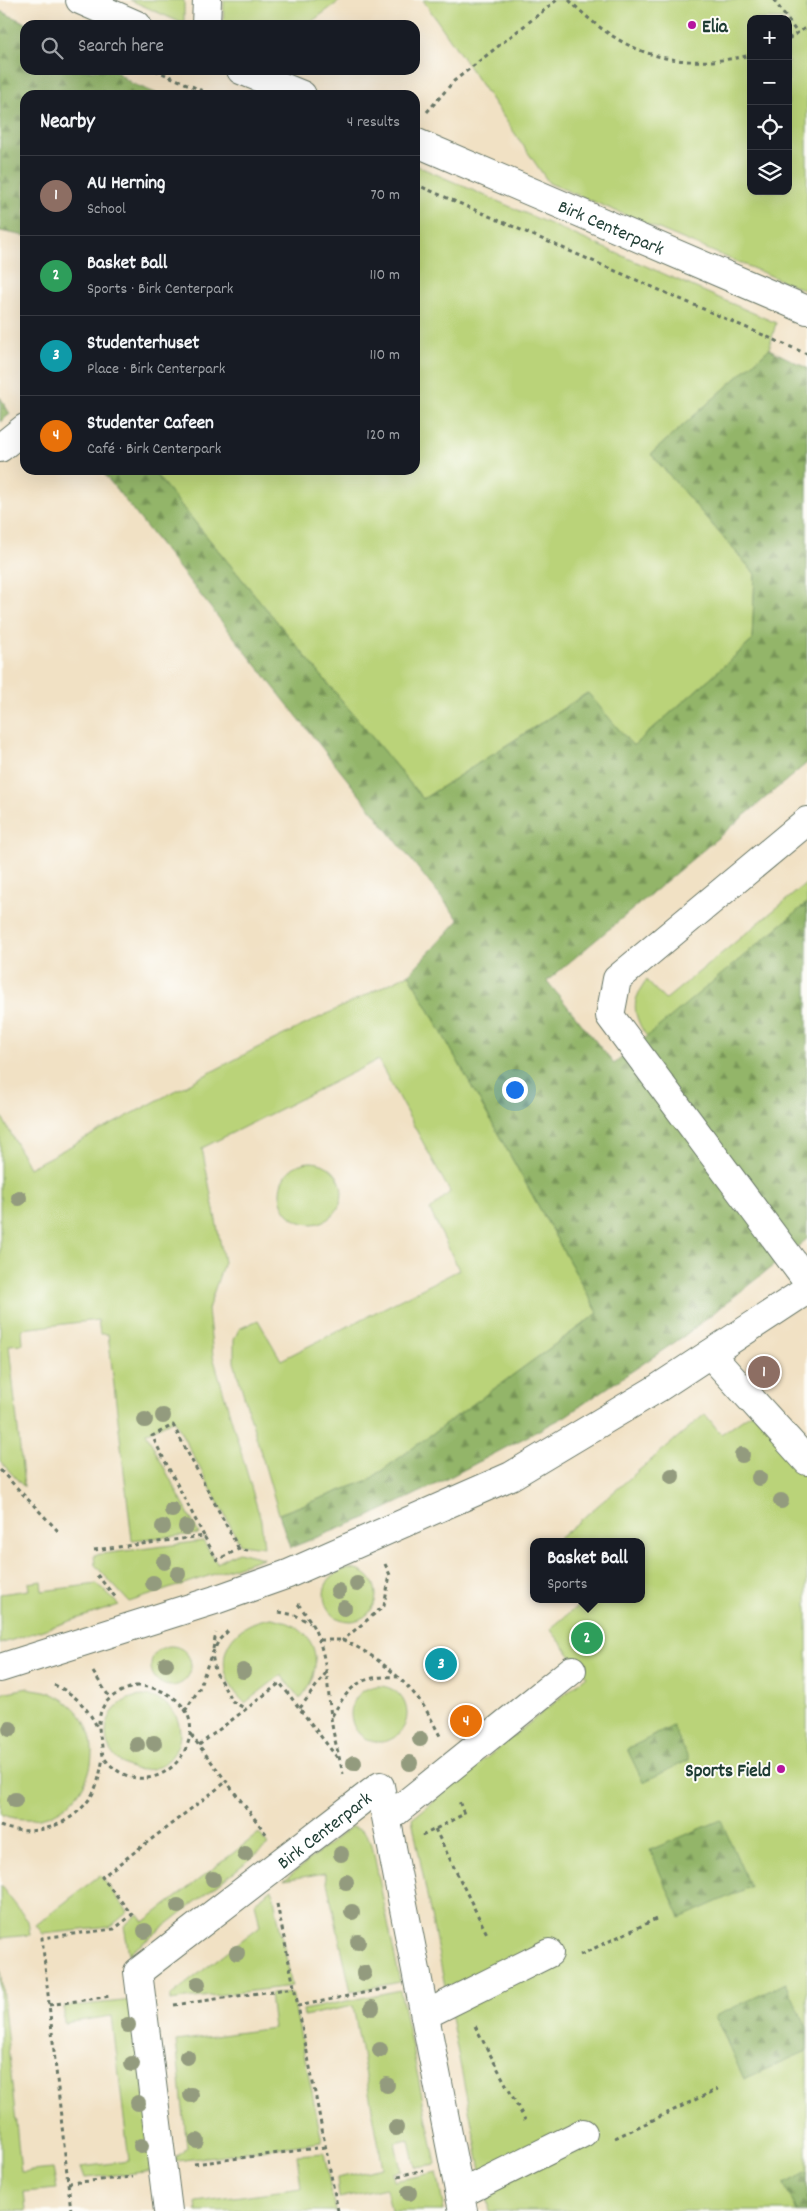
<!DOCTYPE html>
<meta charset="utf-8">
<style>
body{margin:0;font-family:Dekko,sans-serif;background:#20242c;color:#f1f3f6}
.controls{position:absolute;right:15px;top:15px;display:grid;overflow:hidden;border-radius:10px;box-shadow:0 5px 20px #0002}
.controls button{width:45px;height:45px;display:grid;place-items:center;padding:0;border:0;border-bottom:1px solid #363941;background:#171b24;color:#f1f3f6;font:25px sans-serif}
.you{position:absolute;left:514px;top:1089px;width:18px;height:18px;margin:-12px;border:4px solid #fff;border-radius:50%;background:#1a73e8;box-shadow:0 0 0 8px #1a73e833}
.badge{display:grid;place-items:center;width:32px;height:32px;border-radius:50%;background:#0f766e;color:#fff;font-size:16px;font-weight:700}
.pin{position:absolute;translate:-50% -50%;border:2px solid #fff;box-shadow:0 1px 5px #0006}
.popup{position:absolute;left:530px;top:1538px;width:115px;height:65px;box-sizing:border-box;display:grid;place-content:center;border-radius:10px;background:#171b24;filter:drop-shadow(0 1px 4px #0005);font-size:16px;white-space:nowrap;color:#9ea1a6}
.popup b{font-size:19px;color:#f1f3f6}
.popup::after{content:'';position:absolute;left:50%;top:100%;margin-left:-10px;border:10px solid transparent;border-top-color:#171b24}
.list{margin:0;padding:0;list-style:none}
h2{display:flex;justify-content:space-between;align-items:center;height:65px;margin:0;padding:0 20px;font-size:21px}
h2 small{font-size:16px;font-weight:400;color:#9ea1a6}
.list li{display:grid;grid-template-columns:32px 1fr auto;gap:15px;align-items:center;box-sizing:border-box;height:80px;padding:0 20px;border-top:1px solid #363941}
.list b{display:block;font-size:19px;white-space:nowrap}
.list p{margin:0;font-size:16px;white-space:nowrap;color:#9ea1a6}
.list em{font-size:16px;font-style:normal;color:#9ea1a6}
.icon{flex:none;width:28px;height:28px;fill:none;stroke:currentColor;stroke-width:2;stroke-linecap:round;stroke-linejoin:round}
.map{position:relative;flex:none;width:807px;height:2211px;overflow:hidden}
.search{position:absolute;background:#171b24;box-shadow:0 5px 20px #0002;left:20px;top:20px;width:400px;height:55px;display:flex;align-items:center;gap:12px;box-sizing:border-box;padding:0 18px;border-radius:15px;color:#9ea1a6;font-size:19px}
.panel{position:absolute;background:#171b24;box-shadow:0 5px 20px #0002;left:20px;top:90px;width:400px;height:385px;border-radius:15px}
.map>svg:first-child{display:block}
.green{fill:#bad379;stroke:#6c8856;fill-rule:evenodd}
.forest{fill:url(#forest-firs);stroke:#59794e}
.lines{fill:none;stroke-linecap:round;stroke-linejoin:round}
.minor-casing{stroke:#687666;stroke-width:30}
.path{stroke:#687666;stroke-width:3;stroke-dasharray:4 4;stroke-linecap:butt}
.minor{stroke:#fff;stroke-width:28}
.tree{fill:#939b7e}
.poi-dot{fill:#b5179e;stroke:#fdfcf7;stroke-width:2}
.labels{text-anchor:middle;stroke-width:4;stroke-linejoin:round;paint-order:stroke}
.poi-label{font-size:19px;font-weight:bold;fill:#1f3d34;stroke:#fdfcf7;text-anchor:start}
.street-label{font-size:19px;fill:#1f3d34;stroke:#fdfcf7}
</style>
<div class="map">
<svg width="807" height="2211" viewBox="0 0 807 2211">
<defs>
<pattern id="forest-firs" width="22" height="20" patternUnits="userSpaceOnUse" patternTransform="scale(1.25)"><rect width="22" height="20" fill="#93b569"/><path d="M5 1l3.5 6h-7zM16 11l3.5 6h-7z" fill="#779457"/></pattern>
</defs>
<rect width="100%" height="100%" fill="#fdfcf7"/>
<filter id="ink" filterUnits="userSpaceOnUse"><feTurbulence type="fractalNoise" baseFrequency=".02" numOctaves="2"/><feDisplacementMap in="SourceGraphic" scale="10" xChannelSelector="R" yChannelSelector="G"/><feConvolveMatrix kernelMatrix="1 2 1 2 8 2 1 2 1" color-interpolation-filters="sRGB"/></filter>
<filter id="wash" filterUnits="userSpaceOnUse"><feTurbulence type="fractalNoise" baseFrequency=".0096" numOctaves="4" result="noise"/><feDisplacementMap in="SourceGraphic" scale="20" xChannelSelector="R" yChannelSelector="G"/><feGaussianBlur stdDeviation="1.12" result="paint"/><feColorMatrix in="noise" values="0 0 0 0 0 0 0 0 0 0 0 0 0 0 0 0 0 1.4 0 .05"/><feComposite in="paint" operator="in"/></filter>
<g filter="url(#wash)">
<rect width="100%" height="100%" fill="#f1e1c4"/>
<path class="green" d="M 130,0 L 184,0 L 184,24 Z
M 224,0 L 341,0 L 307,25 L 223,25 Z
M 423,0 L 807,0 L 807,291 L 549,183 ZM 751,19 L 788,19 L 788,191 L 751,191 Z
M 415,165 L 776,323 L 769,349 L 651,454 L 755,574 L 752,641 L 633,746 L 587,693 L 423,799 L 152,470 L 415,470 Z
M 807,883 L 807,903 L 647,1037 C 639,1025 631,1009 638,995 C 640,989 644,986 646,980 L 665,1000 Z
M 409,974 L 598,1313 L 369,1480 L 279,1514 L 234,1362 L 234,1340 L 239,1329 L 258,1320 L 281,1360 L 459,1270 L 430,1210 L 450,1192 L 378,1060 L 202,1148 L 224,1262 L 208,1309 L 213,1356 L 261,1521 L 264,1547 L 240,1544 L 174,1419 L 146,1433 L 199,1534 L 132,1540 L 108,1334 L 100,1334 L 98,1320 L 22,1329 L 23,1344 L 9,1345 L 24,1487 L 0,1461 L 0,1113 L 29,1168 L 253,1050 Z
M280 1193a31 31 0 1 1 62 0a31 31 0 1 1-62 0Z
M 758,1408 L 807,1461 L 807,2211 L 489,2211 L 412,1819 L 587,1676 L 550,1629 L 586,1599 L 641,1599 L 641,1542 L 555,1542 L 705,1414 L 721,1434 Z
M 203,1541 L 217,1563 L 238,1552 L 263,1558 L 129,1602 L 95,1565 L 94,1555 Z
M324 1595a26 26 0 1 1 52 0a26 26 0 1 1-52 0Z
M 41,1581 L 42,1591 L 97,1584 L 119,1605 L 0,1644 L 0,1594 L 29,1590 L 28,1583 Z
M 272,1618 C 317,1627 328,1664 300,1699 L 281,1675 L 245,1703 C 208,1669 223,1624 272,1618 Z
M151 1666a20 20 0 1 1 40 0a20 20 0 1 1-40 0Z
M351 1714a28 28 0 1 1 56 0a28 28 0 1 1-56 0Z
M 28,1688 C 35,1690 44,1690 51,1693 C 130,1726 85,1845 0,1814 L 0,1695 L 7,1692 Z
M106 1733a37 37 0 1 1 74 0a37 37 0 1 1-74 0Z
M 351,1827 C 363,1830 368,1834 372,1845 L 400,1982 L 351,1992 L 325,1873 L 284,1880 Z
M 259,1833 L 268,1845 L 129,1954 L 124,1926 L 138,1914 L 144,1922 Z
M 100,1875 L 128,1912 L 110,1927 L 43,1934 L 36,1925 Z
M 0,1885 L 28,1921 L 30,1935 L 0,1938 Z
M 272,1889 L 292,1986 L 170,2001 L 170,1996 L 260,1926 L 255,1902 Z
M 0,1968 L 21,2172 L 53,2169 L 57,2189 L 24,2192 L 26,2211 L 0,2211 Z
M 400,1990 L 436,2164 L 415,2167 L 409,2140 L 395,2143 L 401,2170 L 392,2172 L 394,2181 L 437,2172 L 444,2211 L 391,2211 L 386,2188 L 339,2198 L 337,2178 L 383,2168 L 353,2006 L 304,2016 L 303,2010 Z
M 292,1993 L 322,2142 L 170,2162 L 187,2148 L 176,2041 L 274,2028 L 270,1994 Z
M 133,2000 L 154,2171 L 85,2178 L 81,2167 L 129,2161 L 112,2016 L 64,2023 L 64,2007 Z
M 324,2153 L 335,2211 L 197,2211 L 196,2202 L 301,2188 L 297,2155 Z"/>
<path class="forest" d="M 0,11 L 30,25 L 25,25 L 25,70 L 114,70 L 131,83 L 160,95 L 25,95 L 25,236 L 0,231 Z
M 769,349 L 807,368 L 807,763 L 547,981 L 614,1064 L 807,903 L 807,1239 L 684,1336 L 564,1417 L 429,1488 L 368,1517 L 290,1548 L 279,1514 L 369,1480 L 598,1313 L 409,974 L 459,920 L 101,470 L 152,470 L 423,799 L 588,693 L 633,746 L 752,641 L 755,574 L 651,454 Z
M 0,397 L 10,414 L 0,422 Z
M 673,1726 L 689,1760 L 643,1782 L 627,1749 Z
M 721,1820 L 750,1887 L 680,1918 L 650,1850 Z
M 786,1983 L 807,2028 L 807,2051 L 744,2079 L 715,2016 Z
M 807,2172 L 807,2211 L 797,2211 L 784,2184 Z"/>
</g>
<g filter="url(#ink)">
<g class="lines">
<defs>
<g id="minor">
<path d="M 80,0 L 137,25"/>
<path d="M 206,25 L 207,0"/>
<path d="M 241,70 L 302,95"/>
<path id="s1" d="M 415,142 L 807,310"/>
<path d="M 0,448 L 25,428"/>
<path d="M 807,821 L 617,979 L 610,1016 L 807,1281"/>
<path d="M 710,1354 L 807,1461"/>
<path d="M 0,1668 L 215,1600 L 288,1574 L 511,1476 L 658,1388 L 807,1290"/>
<path d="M 387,1819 L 572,1670"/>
<path d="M 425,2015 L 549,1953"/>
<path d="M 460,2194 L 583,2133"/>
<path id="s2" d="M 168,2211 L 138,1972 L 380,1786 L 463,2211"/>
</g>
</defs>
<use href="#minor" class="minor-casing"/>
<path class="path" d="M 569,0 C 623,55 676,72 751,55
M 774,0 L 787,19
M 788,20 L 798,34
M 788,39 L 807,27
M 155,70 L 212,95
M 427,112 L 454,81 L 557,0
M 415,184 L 807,354
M 0,1470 L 59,1532
M 204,1536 L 152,1436 L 173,1425 L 239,1549
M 94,1550 L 204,1536 L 217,1560 L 239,1549 L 252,1552
M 385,1564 L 390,1575 L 384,1606 L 343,1640 C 370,1652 397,1673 416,1696 C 426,1707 433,1723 440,1736
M 97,1575 L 117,1599
M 298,1604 C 328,1640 326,1674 331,1717 C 333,1736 339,1755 343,1774
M 279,1612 L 295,1615 L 310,1623
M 228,1631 L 219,1640 L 212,1654 L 215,1671 L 232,1701 L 246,1709
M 320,1640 L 343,1640
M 213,1649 L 216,1633
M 93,1672 L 110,1698
M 54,1685 C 74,1693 88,1708 97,1727
M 136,1686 C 167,1686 200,1708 188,1743 C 175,1780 131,1792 105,1759 C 101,1755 103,1747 101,1741 C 94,1709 105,1695 136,1686 Z
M 300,1708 L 328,1670
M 185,1711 L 199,1689 L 211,1655
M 332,1716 C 350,1685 360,1675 398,1677
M 191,1735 L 267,1835
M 199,1745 L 280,1683 L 339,1760
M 0,1826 C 32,1838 70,1827 90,1798 C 98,1786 100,1773 103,1758
M 435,1829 L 487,1934
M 422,1836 L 464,1814 L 459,1801
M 277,1904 L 298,2006
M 580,1955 L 656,1919
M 49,2005 L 111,1996
M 174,2005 L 294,1988
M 475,2026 L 525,2120
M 615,2138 L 718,2089
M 194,2164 L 325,2147
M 398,2176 L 424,2170
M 68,2183 L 133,2177
M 71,2211 L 42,1938 L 114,1929 L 132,1915 L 102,1877 L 226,1782
M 338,2211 L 298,2006 L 388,1988"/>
<use href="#minor" class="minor"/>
</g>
<g class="tree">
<circle cx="19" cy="1198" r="8"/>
<circle cx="163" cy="1416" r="8"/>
<circle cx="145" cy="1420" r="8"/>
<circle cx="742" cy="1455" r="8"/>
<circle cx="672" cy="1476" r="8"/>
<circle cx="759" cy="1478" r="8"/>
<circle cx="781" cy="1501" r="8"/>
<circle cx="172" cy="1510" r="8"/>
<circle cx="163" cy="1527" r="8"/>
<circle cx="186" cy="1527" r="8"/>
<circle cx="164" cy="1562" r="8"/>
<circle cx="178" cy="1574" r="8"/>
<circle cx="153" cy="1583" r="8"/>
<circle cx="357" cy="1584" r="8"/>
<circle cx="338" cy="1591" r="8"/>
<circle cx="344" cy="1608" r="8"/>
<circle cx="166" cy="1664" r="8"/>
<circle cx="243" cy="1671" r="8"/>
<circle cx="10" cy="1729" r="8"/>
<circle cx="420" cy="1739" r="8"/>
<circle cx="154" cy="1743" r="8"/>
<circle cx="137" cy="1745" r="8"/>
<circle cx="354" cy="1763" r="8"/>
<circle cx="410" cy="1763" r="8"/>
<circle cx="15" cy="1800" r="8"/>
<circle cx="245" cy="1854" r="8"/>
<circle cx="341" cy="1854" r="8"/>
<circle cx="213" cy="1879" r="8"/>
<circle cx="346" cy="1882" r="8"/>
<circle cx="178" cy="1906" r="8"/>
<circle cx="352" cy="1912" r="8"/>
<circle cx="145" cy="1931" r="8"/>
<circle cx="358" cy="1942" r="8"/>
<circle cx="237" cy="1953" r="8"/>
<circle cx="364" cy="1973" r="8"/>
<circle cx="198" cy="1984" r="8"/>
<circle cx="372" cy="2008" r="8"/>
<circle cx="128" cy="2025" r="8"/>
<circle cx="380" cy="2050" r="8"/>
<circle cx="187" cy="2057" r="8"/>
<circle cx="132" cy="2064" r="8"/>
<circle cx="387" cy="2085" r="8"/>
<circle cx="191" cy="2095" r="8"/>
<circle cx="138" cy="2103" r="8"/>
<circle cx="396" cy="2128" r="8"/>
<circle cx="197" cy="2141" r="8"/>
<circle cx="141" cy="2146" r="8"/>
<circle cx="409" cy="2193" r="8"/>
</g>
</g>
<g class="poi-dot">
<circle cx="692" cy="25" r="5"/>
<circle cx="781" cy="1769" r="5"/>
</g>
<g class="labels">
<g class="poi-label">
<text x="702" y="32">Elia</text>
<text x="771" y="1776" text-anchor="end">Sports Field</text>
</g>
<g class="street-label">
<text dy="7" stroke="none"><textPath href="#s1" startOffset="214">Birk Centerpark</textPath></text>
<text dy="7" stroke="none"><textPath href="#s2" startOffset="475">Birk Centerpark</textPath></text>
</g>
</g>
</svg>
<div class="controls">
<button>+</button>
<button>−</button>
<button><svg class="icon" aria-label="locate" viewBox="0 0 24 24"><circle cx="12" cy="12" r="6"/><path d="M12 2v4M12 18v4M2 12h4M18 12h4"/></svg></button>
<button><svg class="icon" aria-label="layers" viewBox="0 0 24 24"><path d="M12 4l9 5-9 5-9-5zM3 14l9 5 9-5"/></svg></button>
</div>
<div class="you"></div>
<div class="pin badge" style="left:764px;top:1372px;background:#8d6e63">1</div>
<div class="pin badge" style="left:587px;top:1638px;background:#2e9e5b">2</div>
<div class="popup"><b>Basket Ball</b>Sports</div>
<div class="pin badge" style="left:441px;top:1664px;background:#0f9aa8">3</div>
<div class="pin badge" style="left:466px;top:1721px;background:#e8710a">4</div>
<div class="search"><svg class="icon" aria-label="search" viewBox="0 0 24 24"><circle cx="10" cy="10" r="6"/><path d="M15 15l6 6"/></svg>Search here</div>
<section class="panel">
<h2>Nearby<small>4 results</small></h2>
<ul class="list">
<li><span class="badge" style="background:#8d6e63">1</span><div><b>AU Herning</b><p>School</p></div><em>70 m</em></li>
<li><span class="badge" style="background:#2e9e5b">2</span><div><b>Basket Ball</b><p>Sports · Birk Centerpark</p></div><em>110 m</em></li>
<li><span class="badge" style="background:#0f9aa8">3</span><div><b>Studenterhuset</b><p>Place · Birk Centerpark</p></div><em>110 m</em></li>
<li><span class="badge" style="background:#e8710a">4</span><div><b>Studenter Cafeen</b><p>Café · Birk Centerpark</p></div><em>120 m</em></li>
</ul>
</section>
</div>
